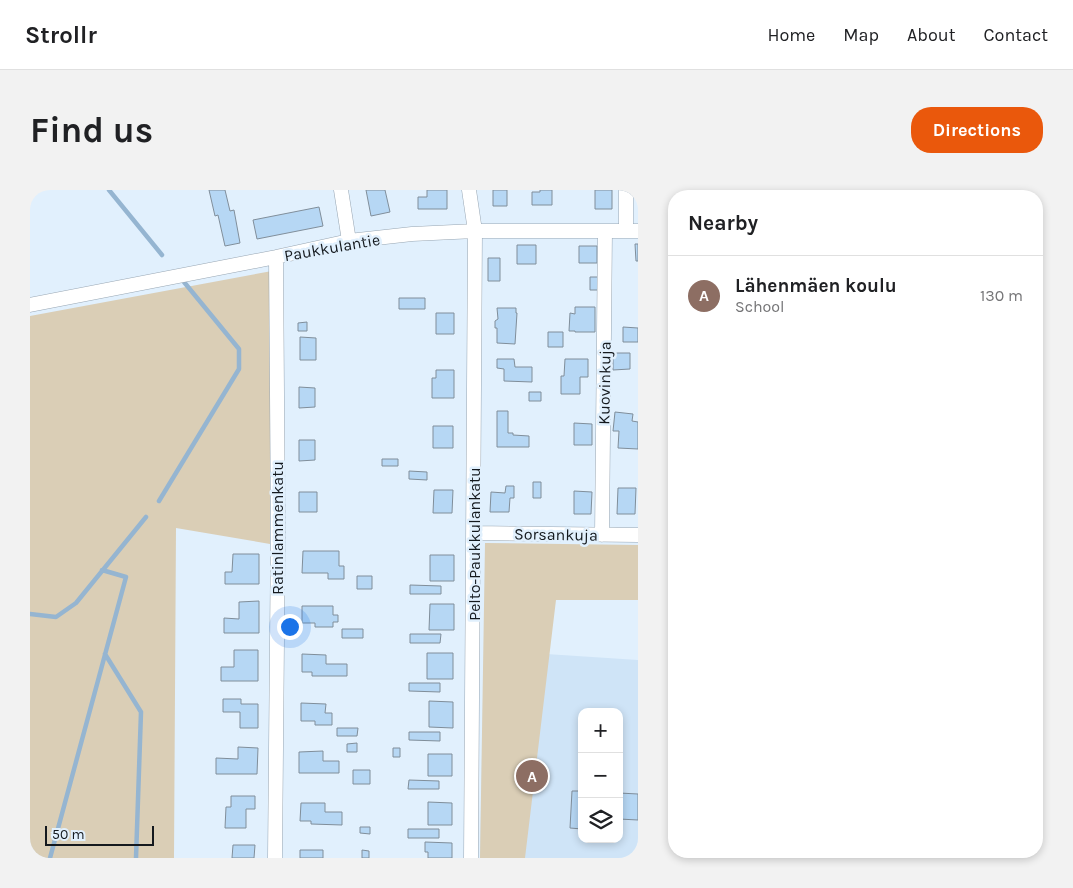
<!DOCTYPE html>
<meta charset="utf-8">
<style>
body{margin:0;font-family:Karla,sans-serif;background:#f2f2f2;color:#202124}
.controls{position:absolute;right:15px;bottom:15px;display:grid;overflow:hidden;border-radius:10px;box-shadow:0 2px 8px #0003}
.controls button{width:45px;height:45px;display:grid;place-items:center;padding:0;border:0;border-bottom:1px solid #e0e0e0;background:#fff;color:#202124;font:25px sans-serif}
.scale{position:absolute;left:15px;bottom:12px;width:109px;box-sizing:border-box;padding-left:5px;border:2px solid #14191e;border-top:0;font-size:14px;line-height:18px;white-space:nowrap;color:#14191e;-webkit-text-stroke:4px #e1f0fd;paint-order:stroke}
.you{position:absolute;left:259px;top:436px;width:18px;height:18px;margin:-12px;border:4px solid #fff;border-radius:50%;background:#1a73e8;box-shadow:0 0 0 8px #1a73e833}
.badge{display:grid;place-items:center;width:32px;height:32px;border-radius:50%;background:#ea580c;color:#fff;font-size:16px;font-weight:700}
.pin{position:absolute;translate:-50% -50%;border:2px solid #fff;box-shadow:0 1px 5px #0006}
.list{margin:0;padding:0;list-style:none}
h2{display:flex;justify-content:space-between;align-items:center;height:65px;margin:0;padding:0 20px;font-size:21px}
h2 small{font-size:16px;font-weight:400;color:#757577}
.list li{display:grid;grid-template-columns:32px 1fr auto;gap:15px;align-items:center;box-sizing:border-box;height:80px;padding:0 20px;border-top:1px solid #e0e0e0}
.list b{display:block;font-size:19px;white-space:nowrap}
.list p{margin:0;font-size:16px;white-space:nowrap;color:#757577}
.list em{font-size:16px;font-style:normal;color:#757577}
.icon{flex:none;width:28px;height:28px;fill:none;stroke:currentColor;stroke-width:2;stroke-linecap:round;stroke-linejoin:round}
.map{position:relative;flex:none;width:608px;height:668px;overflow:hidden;border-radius:20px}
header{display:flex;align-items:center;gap:30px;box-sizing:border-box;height:70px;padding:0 25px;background:#fff;border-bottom:1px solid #e0e0e0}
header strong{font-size:24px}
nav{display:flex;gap:28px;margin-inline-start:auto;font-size:18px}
.intro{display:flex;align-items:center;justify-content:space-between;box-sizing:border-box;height:120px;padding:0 30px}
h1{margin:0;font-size:35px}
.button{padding:12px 22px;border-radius:20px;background:#ea580c;color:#fff;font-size:18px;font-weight:700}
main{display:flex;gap:30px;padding:0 30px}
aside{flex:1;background:#fff;border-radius:20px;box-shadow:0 2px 8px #0003}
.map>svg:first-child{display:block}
.built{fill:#cfe4f7;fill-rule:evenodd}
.green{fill:#daceb6}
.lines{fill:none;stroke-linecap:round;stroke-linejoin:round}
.stream{stroke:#95b5d1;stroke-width:4.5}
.building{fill:#b6d7f4;stroke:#808e9a}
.minor-casing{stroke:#98a6b3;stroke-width:15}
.minor{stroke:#fff;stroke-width:14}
.labels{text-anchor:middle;stroke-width:5;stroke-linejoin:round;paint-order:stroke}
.street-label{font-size:16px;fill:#14191e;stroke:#e1f0fd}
</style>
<header>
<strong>Strollr</strong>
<nav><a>Home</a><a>Map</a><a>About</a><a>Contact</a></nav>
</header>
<div class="intro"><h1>Find us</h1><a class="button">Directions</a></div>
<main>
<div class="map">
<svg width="608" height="668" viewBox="0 0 608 668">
<rect width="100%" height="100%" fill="#e1f0fd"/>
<path class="built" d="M 454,460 L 608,470 L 608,668 L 450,668 ZM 552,522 L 589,522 L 589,649 L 552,649 Z"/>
<path class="green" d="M 242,81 L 240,354 L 146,338 L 144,668 L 0,668 L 0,126 Z
M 455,353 L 608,355 L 608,410 L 526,410 L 495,668 L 450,668 Z"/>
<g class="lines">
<path class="stream" d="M 79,0 L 132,65
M 129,311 L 209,179 L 209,159 L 154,92
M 0,424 L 26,427 L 46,413 L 116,327
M 75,464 L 111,522 L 106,668
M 20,668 L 96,387 L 72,380"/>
</g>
<path class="building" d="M 179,0 L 195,0 L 200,21 L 204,20 L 210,53 L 195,56 L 188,25 L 185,26 Z
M 336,0 L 355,0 L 360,22 L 341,26 Z
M 397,0 L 417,0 L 417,19 L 388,19 L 388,7 L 397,7 Z
M 463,0 L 477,0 L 477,16 L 463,16 Z
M 510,0 L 522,0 L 522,15 L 502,15 L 502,2 L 510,2 Z
M 565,0 L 582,0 L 582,19 L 565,19 Z
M 289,17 L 293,36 L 227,49 L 223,30 Z
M 605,54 L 608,54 L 608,71 L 606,71 Z
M 487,55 L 506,55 L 506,74 L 487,74 Z
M 549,56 L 567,56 L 567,73 L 549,73 Z
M 458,68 L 470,68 L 470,91 L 458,91 Z
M 560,87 L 570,87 L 569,100 L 560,100 Z
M 369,108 L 395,108 L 395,119 L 369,119 Z
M 545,117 L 565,117 L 565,142 L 545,142 L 545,141 L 539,141 L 540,123 L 545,124 Z
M 467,118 L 486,118 L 486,123 L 487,123 L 485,154 L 467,153 L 467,138 L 465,138 L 465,131 L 468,129 Z
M 406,123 L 424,123 L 424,144 L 406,144 Z
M 277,132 L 277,141 L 268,141 L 268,133 Z
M 593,137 L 608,138 L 608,152 L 593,152 Z
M 518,142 L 533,142 L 533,157 L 518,157 Z
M 270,147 L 286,148 L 286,170 L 270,170 Z
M 583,163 L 600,163 L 600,179 L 583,180 Z
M 467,169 L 484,169 L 485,177 L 502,177 L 502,192 L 474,191 L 474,179 L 467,178 Z
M 535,169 L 558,169 L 558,187 L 550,187 L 550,204 L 531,204 L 531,186 L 534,186 Z
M 406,180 L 424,180 L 424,208 L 402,208 L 402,188 L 406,188 Z
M 269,197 L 285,198 L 285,217 L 269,218 Z
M 499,202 L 511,202 L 511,211 L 499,211 Z
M 467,221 L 478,221 L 478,243 L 483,243 L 483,245 L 499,246 L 499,257 L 467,257 Z
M 585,222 L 603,224 L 602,231 L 608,232 L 608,259 L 588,258 L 589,241 L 583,241 Z
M 544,233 L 562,234 L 562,255 L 544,255 Z
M 403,236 L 423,236 L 423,258 L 403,258 Z
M 269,250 L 285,250 L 285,270 L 269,271 Z
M 352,269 L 368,269 L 368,276 L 352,276 Z
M 379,281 L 397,282 L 397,290 L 379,289 Z
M 503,292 L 511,292 L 511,308 L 503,308 Z
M 476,296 L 484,296 L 484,308 L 480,308 L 479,322 L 460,322 L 461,302 L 475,303 Z
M 588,298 L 606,298 L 605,324 L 587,324 Z
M 404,300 L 423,300 L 422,323 L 403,323 Z
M 544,301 L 562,302 L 561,324 L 544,324 Z
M 269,302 L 287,302 L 287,322 L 269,322 Z
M 273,361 L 309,361 L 309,376 L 314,376 L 314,389 L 298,389 L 298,383 L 272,383 Z
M 203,364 L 229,364 L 229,394 L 195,394 L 195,382 L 202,382 Z
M 400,365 L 424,365 L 424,391 L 400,391 Z
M 327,386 L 342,386 L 342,399 L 327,399 Z
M 380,395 L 411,396 L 411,404 L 380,404 Z
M 229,411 L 229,443 L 194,443 L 194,428 L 209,429 L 209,412 Z
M 400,414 L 424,414 L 424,440 L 399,440 Z
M 272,416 L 303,416 L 303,425 L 308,425 L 308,432 L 303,432 L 303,437 L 285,437 L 285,433 L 272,433 Z
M 312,439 L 333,439 L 333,448 L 312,448 Z
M 380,444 L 411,444 L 410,453 L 380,453 Z
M 204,460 L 228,460 L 228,491 L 191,491 L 191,477 L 204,477 Z
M 397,463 L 423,463 L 423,489 L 397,489 Z
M 272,464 L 296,465 L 296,474 L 317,474 L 317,486 L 282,486 L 282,482 L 272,482 Z
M 379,493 L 410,493 L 410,502 L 379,501 Z
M 193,509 L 211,509 L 211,514 L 228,514 L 228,538 L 210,538 L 210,522 L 193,522 Z
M 399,511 L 423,512 L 423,538 L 399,537 Z
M 271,513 L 296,514 L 295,523 L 302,523 L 302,535 L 285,535 L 285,531 L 271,531 Z
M 307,538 L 328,538 L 327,546 L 307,546 Z
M 379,542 L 410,542 L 410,551 L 379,550 Z
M 327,553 L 327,562 L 317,562 L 317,554 Z
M 208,557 L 228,558 L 227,584 L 186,584 L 186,568 L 208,569 Z
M 363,558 L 370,558 L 370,567 L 363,567 Z
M 293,561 L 293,571 L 309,571 L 309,583 L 269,583 L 269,562 Z
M 398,564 L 422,564 L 422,586 L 398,586 Z
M 323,580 L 340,580 L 340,594 L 323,594 Z
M 379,590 L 409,591 L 409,599 L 378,599 Z
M 542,601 L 552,601 L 552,639 L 540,638 Z
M 589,603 L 608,604 L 608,630 L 589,629 Z
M 201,606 L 225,606 L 225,619 L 216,619 L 216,638 L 195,638 L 196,617 L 201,617 Z
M 398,612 L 422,613 L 422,635 L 398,635 Z
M 271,613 L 295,613 L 295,622 L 312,622 L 312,635 L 281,634 L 281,631 L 270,631 Z
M 330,637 L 340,637 L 340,644 L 330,643 Z
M 378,639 L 409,639 L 409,648 L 378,648 Z
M 395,652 L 422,653 L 422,668 L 398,668 L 398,662 L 395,662 Z
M 203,655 L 225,655 L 224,668 L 202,668 Z
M 270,660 L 293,660 L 293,668 L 270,668 Z
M 332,660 L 339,661 L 339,668 L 332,668 Z"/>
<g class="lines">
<defs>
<path id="minor" d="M 311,0 L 319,51
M 439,0 L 445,41 L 441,668
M 596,0 L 596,41
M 0,115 L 246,67 L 319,51 L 382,44 L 445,41 L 608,41
M 444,343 L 608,345
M 572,345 L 575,41
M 245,668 L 248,341 L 246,67"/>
</defs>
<use href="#minor" class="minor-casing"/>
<use href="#minor" class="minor"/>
</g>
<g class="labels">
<g class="street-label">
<text transform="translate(302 57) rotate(-10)" y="6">Paukkulantie</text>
<text transform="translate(574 193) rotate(-89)" y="6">Kuovinkuja</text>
<text transform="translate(247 338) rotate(-90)" y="6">Ratinlammenkatu</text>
<text transform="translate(526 344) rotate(1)" y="6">Sorsankuja</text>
<text transform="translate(444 354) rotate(-90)" y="6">Pelto-Paukkulankatu</text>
</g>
</g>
</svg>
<div class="controls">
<button>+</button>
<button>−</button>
<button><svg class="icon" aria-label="layers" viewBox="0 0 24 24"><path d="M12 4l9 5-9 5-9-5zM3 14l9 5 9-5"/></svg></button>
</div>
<div class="scale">50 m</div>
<div class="you"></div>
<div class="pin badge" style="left:502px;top:586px;background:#8d6e63">A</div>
</div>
<aside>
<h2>Nearby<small></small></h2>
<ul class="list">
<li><span class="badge" style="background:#8d6e63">A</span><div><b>Lähenmäen koulu</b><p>School</p></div><em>130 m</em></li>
</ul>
</aside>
</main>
